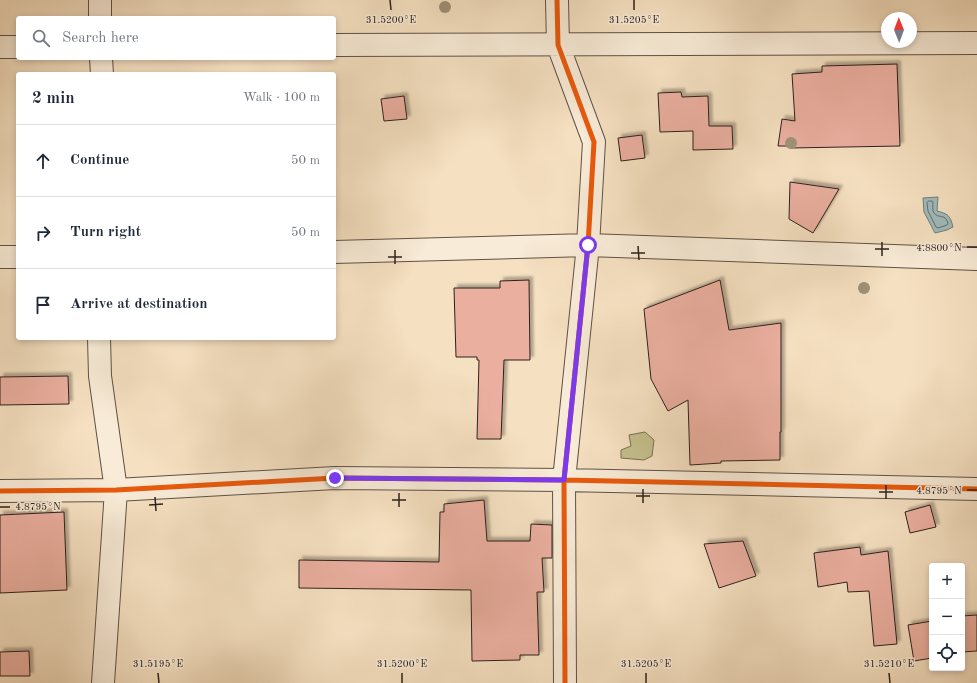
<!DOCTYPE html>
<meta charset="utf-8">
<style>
body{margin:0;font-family:"Old Standard TT",serif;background:#f2f2f3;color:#1f2937}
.controls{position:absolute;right:12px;bottom:12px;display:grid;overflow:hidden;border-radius:4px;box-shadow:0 2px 6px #0003}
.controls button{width:36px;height:36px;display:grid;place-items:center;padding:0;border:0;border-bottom:1px solid #e0e1e3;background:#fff;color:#1f2937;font:20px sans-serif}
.compass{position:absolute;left:881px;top:12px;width:36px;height:36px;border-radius:50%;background:#fff;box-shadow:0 2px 6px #0003;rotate:359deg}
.stop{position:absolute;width:12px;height:12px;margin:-9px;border:3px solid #7c3aed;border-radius:50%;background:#fff}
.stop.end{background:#7c3aed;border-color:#fff;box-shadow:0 1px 4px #0008}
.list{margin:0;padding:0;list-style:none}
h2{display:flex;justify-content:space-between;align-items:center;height:52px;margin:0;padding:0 16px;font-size:17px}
h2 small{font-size:13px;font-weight:400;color:#747a83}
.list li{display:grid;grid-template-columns:26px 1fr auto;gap:12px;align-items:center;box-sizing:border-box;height:72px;padding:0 16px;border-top:1px solid #e0e1e3}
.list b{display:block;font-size:15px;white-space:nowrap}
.list em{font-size:13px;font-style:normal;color:#747a83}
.icon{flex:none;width:22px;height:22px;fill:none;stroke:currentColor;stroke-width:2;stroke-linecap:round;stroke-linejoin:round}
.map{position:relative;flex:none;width:977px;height:683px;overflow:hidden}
.search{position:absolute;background:#fff;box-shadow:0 2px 6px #0003;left:16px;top:16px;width:320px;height:44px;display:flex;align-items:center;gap:10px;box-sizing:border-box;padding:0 14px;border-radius:4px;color:#747a83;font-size:15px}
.panel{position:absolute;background:#fff;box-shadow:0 2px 6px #0003;left:16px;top:72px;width:320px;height:268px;border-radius:4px}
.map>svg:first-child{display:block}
.green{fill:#c4c08d;stroke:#787054}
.water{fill:#a0bbbc;stroke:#727d7c}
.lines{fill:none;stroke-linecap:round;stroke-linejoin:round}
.shore{stroke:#666e6c;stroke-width:1}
.building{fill:#ebafa0;stroke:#2d211c;filter:url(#shadow)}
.minor-casing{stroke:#5f5145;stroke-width:24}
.minor{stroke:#f8ebd7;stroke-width:22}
.cycleway-casing{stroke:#f8ebd7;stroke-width:8}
.cycleway{stroke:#e8590c;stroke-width:5}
.tree{fill:#a09179}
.route{stroke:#7c3aed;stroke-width:5}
.ticks{fill:none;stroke:#2d211c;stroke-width:1.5}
.ticks-label{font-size:10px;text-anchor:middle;fill:#2d211c;stroke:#f8ebd7;stroke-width:3;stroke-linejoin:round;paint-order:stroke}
</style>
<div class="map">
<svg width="977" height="683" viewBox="0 0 977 683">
<defs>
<filter id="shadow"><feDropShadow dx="3.5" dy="-3.5" stdDeviation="1" flood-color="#0004"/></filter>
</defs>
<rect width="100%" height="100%" fill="#f5e0c1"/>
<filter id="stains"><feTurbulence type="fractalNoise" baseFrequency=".005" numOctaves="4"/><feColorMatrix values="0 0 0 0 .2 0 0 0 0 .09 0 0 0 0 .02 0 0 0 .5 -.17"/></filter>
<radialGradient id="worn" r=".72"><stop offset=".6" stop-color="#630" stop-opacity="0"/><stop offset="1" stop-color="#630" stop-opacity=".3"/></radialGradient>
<path class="green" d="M 645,432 L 654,440 L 652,456 L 644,460 L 621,458 L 621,450 L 631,446 L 629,435 Z"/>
<path class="water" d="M 938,197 L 937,211 C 948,214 950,215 953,227 L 947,230 L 935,233 L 924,212 L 923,198 Z"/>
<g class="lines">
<path class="shore" d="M 929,201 L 932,201 L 933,202 C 933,205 932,211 934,213 C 938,219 945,213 948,223 L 947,225 L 938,228 L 936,227 L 928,211 L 927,203 Z"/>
</g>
<path class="building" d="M 897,64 L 900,146 L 790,148 L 790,146 L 778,146 L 782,119 L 795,121 L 792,74 L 822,72 L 822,66 Z
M 681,92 L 682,97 L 708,96 L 709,126 L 732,126 L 733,149 L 693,150 L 693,131 L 660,132 L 658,93 Z
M 404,96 L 407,119 L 384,121 L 381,99 Z
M 642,135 L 645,158 L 621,161 L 618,138 Z
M 790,182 L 839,189 L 813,233 L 789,219 Z
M 529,280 L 530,360 L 504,360 L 501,439 L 477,439 L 479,360 L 477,360 L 477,357 L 456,357 L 454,288 L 500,288 L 500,281 Z
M 720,280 L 729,330 L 781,323 L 781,432 L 780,432 L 780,460 L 721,461 L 721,463 L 690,465 L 688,400 L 668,411 L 651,379 L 644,309 Z
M 68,376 L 69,404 L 0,405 L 0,377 Z
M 484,500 L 487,541 L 530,541 L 531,524 L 552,525 L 552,558 L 542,558 L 544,592 L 537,592 L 539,655 L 520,655 L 520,660 L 472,661 L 471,590 L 299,588 L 299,560 L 439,562 L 440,512 L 444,512 L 444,504 Z
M 930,505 L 936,527 L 910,533 L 905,512 Z
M 64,512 L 67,590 L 0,593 L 0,515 Z
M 743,541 L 756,576 L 719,588 L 704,544 Z
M 860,547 L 861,555 L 888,551 L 897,644 L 874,646 L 869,591 L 848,592 L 847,582 L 818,587 L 814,553 Z
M 977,615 L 977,651 L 962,652 L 962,616 Z
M 932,621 L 932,658 L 914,661 L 908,625 Z
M 29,651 L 30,676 L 0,676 L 0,652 Z"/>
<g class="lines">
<defs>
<path id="minor" d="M 100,0 L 100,18
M 557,0 L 558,45 L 594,142 L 588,245 L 564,480 L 565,683
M 334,45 L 977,43
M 0,47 L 18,47
M 101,58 L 102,74
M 334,252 L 588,245 L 977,259
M 0,257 L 18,257
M 99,338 L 100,376 L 116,490 L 103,683
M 0,491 L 116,490 L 335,478 L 564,480 L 977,489"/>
</defs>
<use href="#minor" class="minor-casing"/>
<use href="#minor" class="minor"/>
<defs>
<path id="cycleway" d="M 557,0 L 558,45 L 594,142 L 588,245 L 564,480 L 565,683
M 0,491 L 116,490 L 335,478 L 564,480 L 977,489"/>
</defs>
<use href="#cycleway" class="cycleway-casing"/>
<use href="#cycleway" class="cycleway"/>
</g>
<g class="tree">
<circle cx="445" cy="7" r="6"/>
<circle cx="791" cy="143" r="6"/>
<circle cx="864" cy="288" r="6"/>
</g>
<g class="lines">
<path class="route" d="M 335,478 L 564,480 L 588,245"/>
</g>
<path class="ticks" d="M 390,0 L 391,10M 634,0 L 634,10M 882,242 L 882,256M 638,246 L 639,260M 967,247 L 977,247M 875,249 L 889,249M 395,250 L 395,264M 631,253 L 645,253M 388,257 L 402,257M 886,485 L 886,499M 643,489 L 643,503M 967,490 L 977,490M 879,492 L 893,492M 399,493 L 399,507M 636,496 L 650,496M 155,497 L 156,511M 392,500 L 406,500M 149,505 L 163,504M 0,507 L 10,507M 158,673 L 159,683M 402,673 L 402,683M 646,673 L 646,683M 889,673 L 890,683"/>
<g class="ticks-label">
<text x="391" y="23">31.5200°E</text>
<text x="634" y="23">31.5205°E</text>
<text x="939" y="251">4.8800°N</text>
<text x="939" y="494">4.8795°N</text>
<text x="38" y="510">4.8795°N</text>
<text x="158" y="667">31.5195°E</text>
<text x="402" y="667">31.5200°E</text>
<text x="646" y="667">31.5205°E</text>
<text x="889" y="667">31.5210°E</text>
</g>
<rect width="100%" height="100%" filter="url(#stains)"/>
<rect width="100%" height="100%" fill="url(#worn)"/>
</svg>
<div class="controls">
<button>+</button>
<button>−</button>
<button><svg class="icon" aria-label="locate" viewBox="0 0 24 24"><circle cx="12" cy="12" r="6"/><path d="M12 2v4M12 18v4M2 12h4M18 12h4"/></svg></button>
</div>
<svg class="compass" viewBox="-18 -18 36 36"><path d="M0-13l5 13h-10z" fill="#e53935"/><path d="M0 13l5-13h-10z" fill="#747a83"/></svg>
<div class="stop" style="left:588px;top:245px"></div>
<div class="stop end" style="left:335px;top:478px"></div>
<div class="search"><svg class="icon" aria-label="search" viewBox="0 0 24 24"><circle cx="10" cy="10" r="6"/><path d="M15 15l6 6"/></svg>Search here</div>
<section class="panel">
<h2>2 min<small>Walk · 100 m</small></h2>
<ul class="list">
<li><svg class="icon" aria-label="ahead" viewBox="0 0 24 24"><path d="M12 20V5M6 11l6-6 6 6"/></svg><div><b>Continue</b></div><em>50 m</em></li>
<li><svg class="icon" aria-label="right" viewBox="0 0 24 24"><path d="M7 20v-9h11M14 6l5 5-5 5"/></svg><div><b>Turn right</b></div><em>50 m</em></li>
<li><svg class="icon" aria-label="arrive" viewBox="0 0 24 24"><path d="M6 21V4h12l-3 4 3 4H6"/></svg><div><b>Arrive at destination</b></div></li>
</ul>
</section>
</div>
